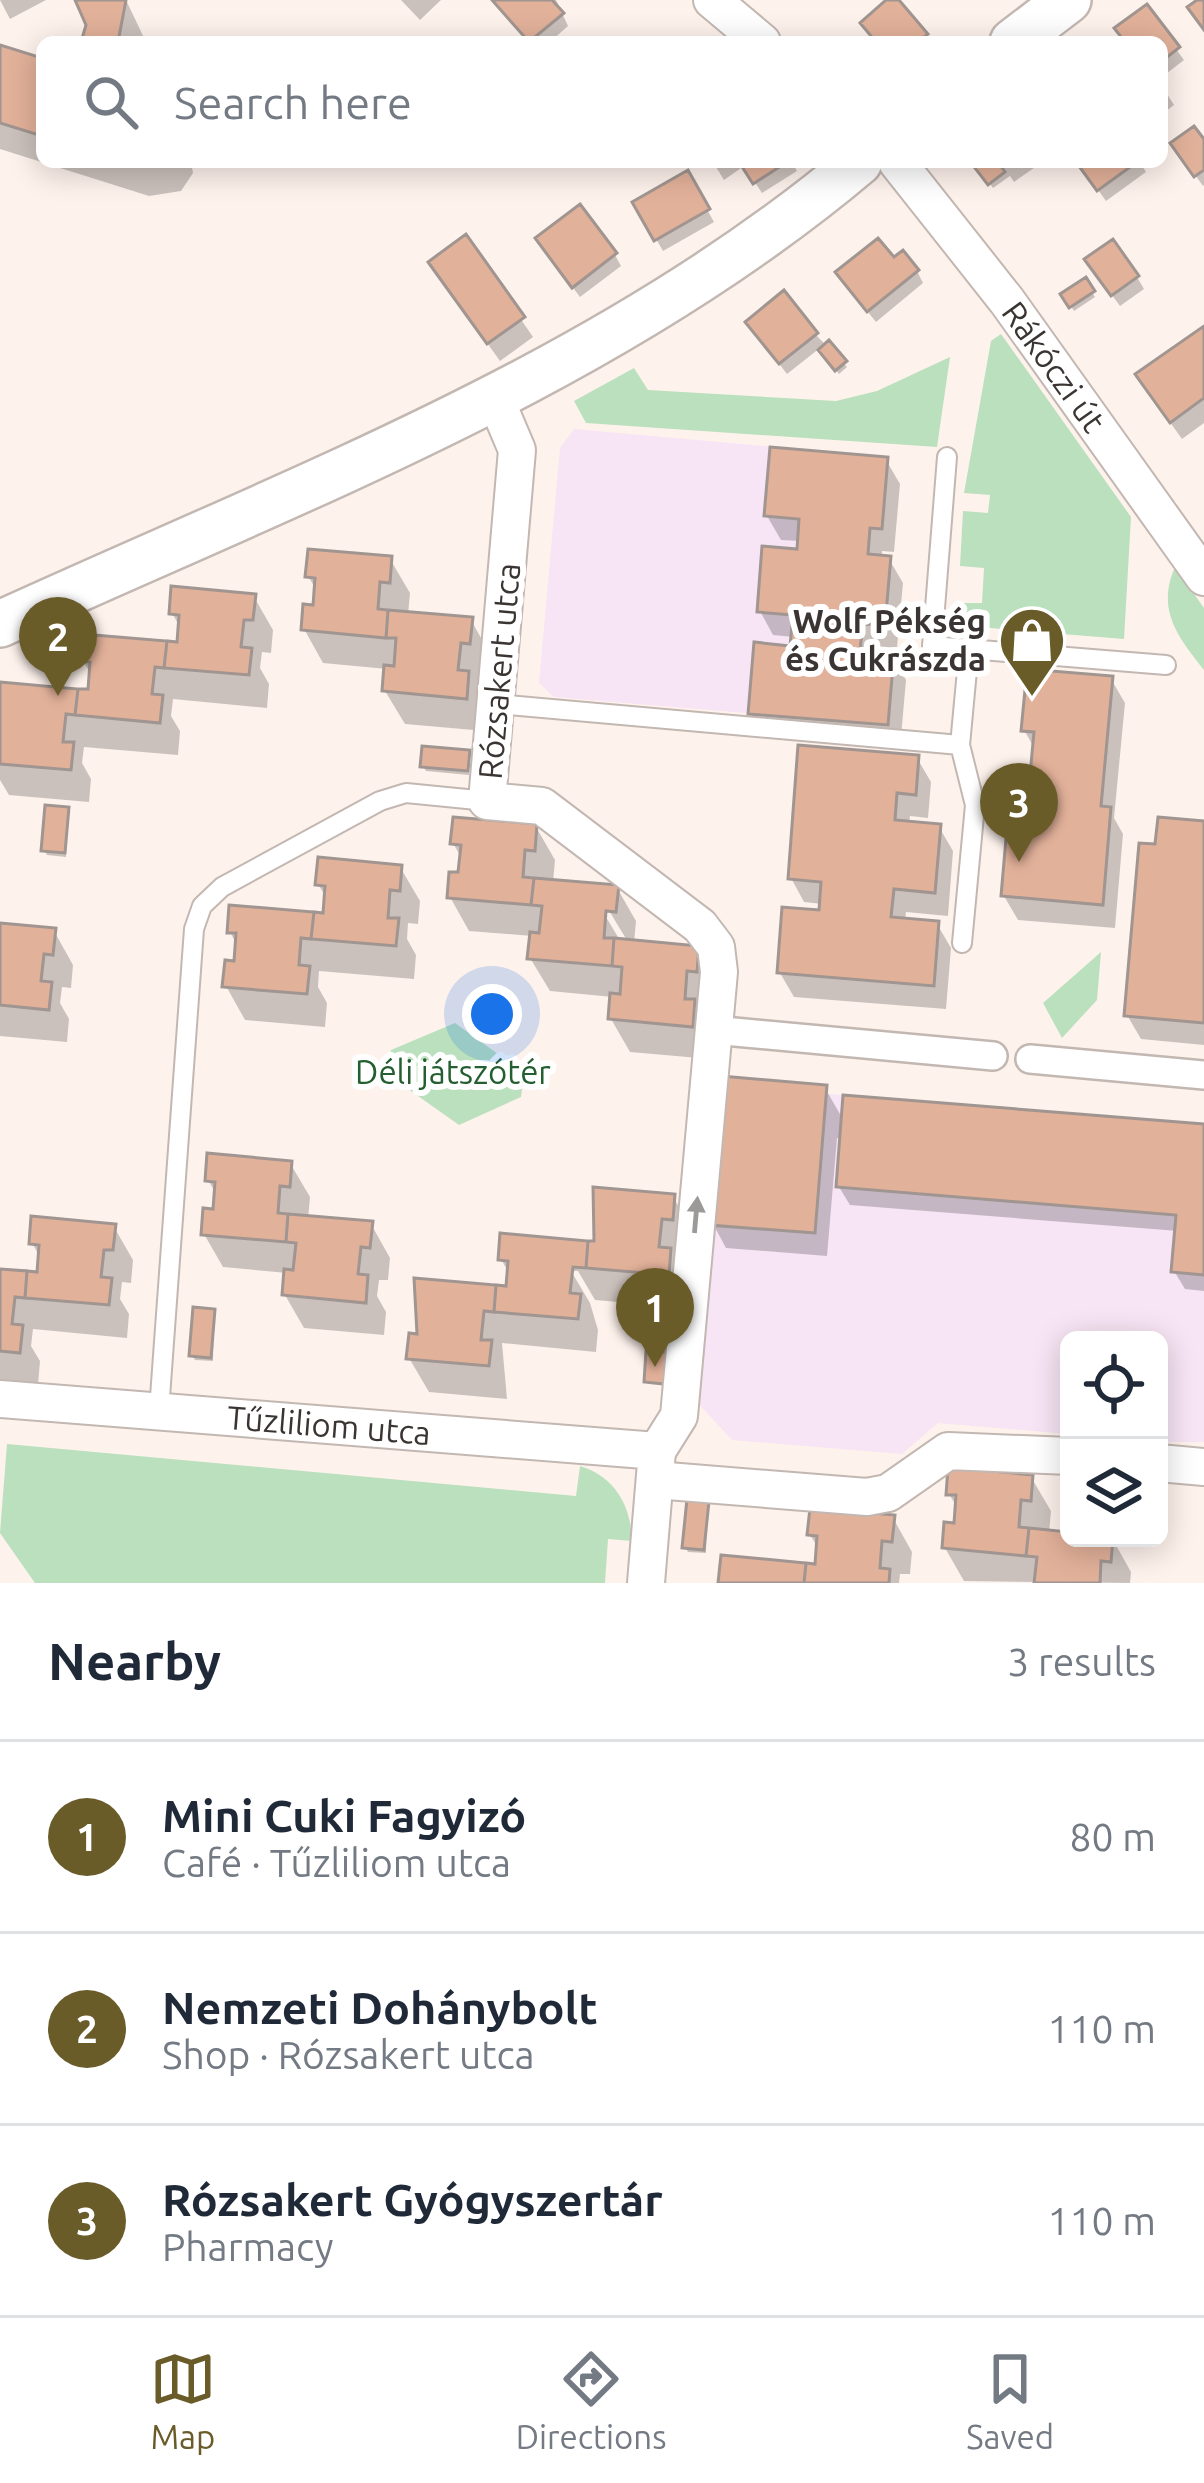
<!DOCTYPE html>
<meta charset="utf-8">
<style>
body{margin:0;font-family:Ubuntu,sans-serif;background:#f6f6f7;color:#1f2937}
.controls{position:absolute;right:36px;bottom:36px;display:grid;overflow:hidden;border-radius:18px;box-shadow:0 6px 30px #0003}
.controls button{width:108px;height:108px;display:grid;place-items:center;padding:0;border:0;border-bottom:3px solid #e0e1e3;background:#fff;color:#1f2937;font:60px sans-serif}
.you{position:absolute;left:492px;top:1014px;width:42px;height:42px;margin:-30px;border:9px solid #fff;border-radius:50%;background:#1a73e8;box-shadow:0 0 0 18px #1a73e833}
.badge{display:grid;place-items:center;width:78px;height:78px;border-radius:50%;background:#6a5c29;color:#fff;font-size:39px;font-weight:700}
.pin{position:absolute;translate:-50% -99px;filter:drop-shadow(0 3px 6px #0008)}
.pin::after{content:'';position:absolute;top:63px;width:42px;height:36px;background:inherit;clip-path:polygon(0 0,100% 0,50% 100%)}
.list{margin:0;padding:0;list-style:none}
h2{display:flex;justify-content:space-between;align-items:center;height:156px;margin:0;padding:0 48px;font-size:51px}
h2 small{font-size:39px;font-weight:400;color:#747a83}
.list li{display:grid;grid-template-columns:78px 1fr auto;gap:36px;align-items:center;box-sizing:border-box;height:192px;padding:0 48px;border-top:3px solid #e0e1e3}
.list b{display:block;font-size:45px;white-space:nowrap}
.list p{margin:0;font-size:39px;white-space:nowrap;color:#747a83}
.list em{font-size:39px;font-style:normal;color:#747a83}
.icon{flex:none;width:66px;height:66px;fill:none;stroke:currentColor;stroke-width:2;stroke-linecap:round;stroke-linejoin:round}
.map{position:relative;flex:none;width:1204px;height:1583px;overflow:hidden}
.search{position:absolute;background:#fff;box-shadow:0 6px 30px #0003;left:36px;right:36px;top:36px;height:132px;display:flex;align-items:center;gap:30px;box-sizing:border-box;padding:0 42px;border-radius:18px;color:#747a83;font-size:45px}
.sheet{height:732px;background:#fff}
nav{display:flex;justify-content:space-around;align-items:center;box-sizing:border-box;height:168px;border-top:3px solid #e0e1e3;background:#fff;font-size:33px;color:#747a83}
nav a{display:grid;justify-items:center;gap:6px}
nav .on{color:#6a5c29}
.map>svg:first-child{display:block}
.education{fill:#f7e4f4}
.green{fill:#bae0bd}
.shadow{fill:#0003;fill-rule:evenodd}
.building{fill:#e2b19a;stroke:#a09590;stroke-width:3}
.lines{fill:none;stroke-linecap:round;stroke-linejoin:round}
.service-casing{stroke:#c3b7b2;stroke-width:22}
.pedestrian-casing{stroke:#c3b7b2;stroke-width:32}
.minor-casing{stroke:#c3b7b2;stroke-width:40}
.tertiary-casing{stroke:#c3b7b2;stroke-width:50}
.service{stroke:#fff;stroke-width:18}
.pedestrian{stroke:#fff;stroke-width:27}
.minor{stroke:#fff;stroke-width:36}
.tertiary{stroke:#fff;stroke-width:45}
.oneway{fill:#9c9a99}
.labels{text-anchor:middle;stroke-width:12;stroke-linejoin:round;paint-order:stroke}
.street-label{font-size:33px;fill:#3a3533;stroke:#fff}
.poi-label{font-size:33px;font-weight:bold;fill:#3a3533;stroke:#fff;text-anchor:end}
.park-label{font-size:33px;fill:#255e30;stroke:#fff}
</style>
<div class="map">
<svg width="1204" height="1583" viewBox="0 0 1204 1583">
<rect width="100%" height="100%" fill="#fef2ec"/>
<path class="education" d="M 574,429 L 888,457 L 882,529 L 870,528 L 868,553 L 891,556 L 885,625 L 863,624 L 860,649 L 894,653 L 888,725 L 554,697 L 539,683 L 560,448 Z
M 721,1076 L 827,1085 L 827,1094 L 1204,1124 L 1204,1442 L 1159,1442 L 1159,1340 L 1069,1340 L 1069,1434 L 938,1423 L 902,1454 L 732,1440 L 695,1400 Z"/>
<path class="green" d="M 1001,334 L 1131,517 L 1124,639 L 965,626 L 955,603 L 982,603 L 984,568 L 960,566 L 963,511 L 988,513 L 990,495 L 964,493 L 991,341 Z
M 950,357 L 937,447 L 586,423 L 574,401 L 634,368 L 648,390 L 836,401 L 877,391 Z
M 1175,567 L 1204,608 L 1204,670 C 1178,637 1156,610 1175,567 Z
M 1101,952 L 1097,1000 L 1062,1038 L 1043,1003 Z
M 455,1023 L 524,1073 L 521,1097 L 459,1125 L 387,1074 L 391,1050 Z
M 7,1444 L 576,1496 L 580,1466 C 615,1477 631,1505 632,1541 L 608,1539 L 605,1583 L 35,1583 L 0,1533 Z"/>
<path class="shadow" d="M 0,0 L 46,0 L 10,19 Z
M 79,0 L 126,0 L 146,42 L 84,42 L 90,25 Z
M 401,0 L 441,0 L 420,20 Z
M 491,0 L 556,0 L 568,26 L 550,42 L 528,42 Z
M 1146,8 L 1184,60 L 1162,77 L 1162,42 L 1126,42 Z
M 0,48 L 42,61 L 42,162 L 191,162 L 193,173 L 181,191 L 149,196 L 0,149 Z
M 1162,86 L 1174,105 L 1162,114 Z
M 1204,144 L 1204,185 L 1203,186 L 1181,155 Z
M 713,162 L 792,162 L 797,171 L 762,193 L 744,166 L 724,180 Z
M 987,162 L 1040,162 L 1041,163 L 1014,182 L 1010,176 L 993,188 L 979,168 Z
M 1078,162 L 1140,162 L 1146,172 L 1106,201 Z
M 687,174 L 714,222 L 663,251 L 636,204 Z
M 465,238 L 533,337 L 500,361 L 442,280 Z
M 545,251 L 615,255 L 621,266 L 580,297 Z
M 893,261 L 917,271 L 923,283 L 876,322 L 846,285 Z
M 1095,272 L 1137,277 L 1144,289 L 1120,306 Z
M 1085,281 L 1095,297 L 1074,311 L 1064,295 Z
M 1204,329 L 1204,423 L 1182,439 L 1149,393 Z
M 756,334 L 815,334 L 847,367 L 839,374 L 820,348 L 787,374 Z
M 886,460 L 900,484 L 894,552 L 882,551 L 882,558 L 889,559 L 903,583 L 897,648 L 875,646 L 874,655 L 892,656 L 906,680 L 900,748 L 765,737 L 751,713 L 793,649 L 794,637 L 773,635 L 760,611 L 800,552 L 801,541 L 781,540 L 767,516 Z
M 390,559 L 410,593 L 408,615 L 471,620 L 490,654 L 488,676 L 479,676 L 477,691 L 487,707 L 485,731 L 405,724 L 385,691 L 387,669 L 323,663 L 304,629 L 317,591 L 308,576 Z
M 254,597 L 273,630 L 271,653 L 262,652 L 260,668 L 269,684 L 267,708 L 173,699 L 171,716 L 180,731 L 178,755 L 84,747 L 82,763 L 91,779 L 89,802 L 9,795 L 0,780 L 0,685 L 90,693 L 92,676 L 83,661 L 179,645 L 181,629 L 172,613 Z
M 1111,679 L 1125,703 L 1114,818 L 1123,834 L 1115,928 L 1018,920 L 1004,896 L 1028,832 L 1035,749 L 1024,730 Z
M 468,753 L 469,775 L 426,771 L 423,766 Z
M 917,758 L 931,782 L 928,818 L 910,816 L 909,824 L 939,827 L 953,851 L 948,916 L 906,912 L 905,921 L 937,924 L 951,948 L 946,1009 L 794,997 L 780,973 L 822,904 L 804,902 L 791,878 Z
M 67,810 L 66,857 L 47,855 L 44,850 Z
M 1204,823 L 1204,1045 L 1141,1039 L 1127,1015 L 1158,848 Z
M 536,827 L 555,860 L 553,882 L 617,888 L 636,921 L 634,943 L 697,949 L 715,1005 L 710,1059 L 630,1052 L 611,1019 L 613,997 L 550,991 L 530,958 L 532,936 L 469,931 L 450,897 L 462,859 L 453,843 ZM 605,904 L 628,942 L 621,942 L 600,907 Z
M 400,867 L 420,901 L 418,924 L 408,923 L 407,939 L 416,955 L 414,979 L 319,971 L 318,987 L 327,1003 L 325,1027 L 245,1020 L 226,986 L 238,947 L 230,932 L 326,916 L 327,899 L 318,884 Z
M 0,926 L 54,931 L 73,965 L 71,988 L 62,987 L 60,1003 L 69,1019 L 67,1042 L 0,1036 Z
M 825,1088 L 844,1121 L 1204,1127 L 1204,1291 L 1185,1289 L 1174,1271 L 1178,1231 L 850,1205 L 839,1187 L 843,1139 L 837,1138 L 827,1256 L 726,1248 L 713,1224 Z
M 290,1163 L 310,1197 L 308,1219 L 371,1224 L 390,1258 L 388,1280 L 379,1280 L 377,1296 L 386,1312 L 384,1335 L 304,1328 L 285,1295 L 287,1273 L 223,1267 L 204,1234 L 217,1195 L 208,1180 Z
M 673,1197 L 693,1230 L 687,1308 L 595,1300 L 578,1271 L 571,1271 L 590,1303 L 598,1330 L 596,1352 L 502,1343 L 507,1399 L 429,1392 L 409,1358 L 420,1337 L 508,1290 L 510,1275 L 501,1259 L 597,1245 Z
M 114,1227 L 133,1260 L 131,1283 L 122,1282 L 120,1299 L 129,1314 L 127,1338 L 33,1329 L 31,1346 L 40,1361 L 38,1385 L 0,1382 L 0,1272 L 39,1275 L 41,1259 L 32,1243 Z
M 214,1312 L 213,1361 L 195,1360 L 192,1355 Z
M 1031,1477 L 1051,1511 L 1049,1533 L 1112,1538 L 1131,1572 L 1130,1583 L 964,1581 L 945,1548 L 958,1509 L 949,1494 Z
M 707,1504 L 706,1553 L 688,1552 L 685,1547 Z
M 893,1518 L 912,1552 L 910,1574 L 900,1574 L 899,1583 L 721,1583 L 817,1567 L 819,1549 L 810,1535 Z"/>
<path class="building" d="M 75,0 L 126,0 L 118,42 L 81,42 L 86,25 Z
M 492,0 L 552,0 L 564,13 L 529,42 Z
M 886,0 L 899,0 L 928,34 L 918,42 L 876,42 L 860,23 Z
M 1197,0 L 1204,0 L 1204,30 L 1187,7 Z
M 1147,4 L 1180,47 L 1162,61 L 1162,42 L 1125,42 L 1114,28 Z
M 0,45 L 42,58 L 42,136 L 0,123 Z
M 1194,126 L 1204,139 L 1204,170 L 1194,177 L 1170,143 Z
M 739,162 L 787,162 L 753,184 Z
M 982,162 L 998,162 L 1005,172 L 988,185 L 975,168 Z
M 1076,162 L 1137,162 L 1097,191 Z
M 688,170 L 710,209 L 654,241 L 632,202 Z
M 580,204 L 617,253 L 572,288 L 535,238 Z
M 466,234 L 525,317 L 487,344 L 428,262 Z
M 878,238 L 894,257 L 903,250 L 919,270 L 867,312 L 835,272 Z
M 1113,239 L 1139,276 L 1111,296 L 1084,259 Z
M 1086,277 L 1095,291 L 1069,308 L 1060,294 Z
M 784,290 L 818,333 L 779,364 L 745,322 Z
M 1204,326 L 1204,398 L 1170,423 L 1135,374 Z
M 829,340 L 847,361 L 835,371 L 818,350 Z
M 770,447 L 888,457 L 882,529 L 870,528 L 868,554 L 891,556 L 885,625 L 863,624 L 860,650 L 894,653 L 888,725 L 748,714 L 754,642 L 790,646 L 793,615 L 757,612 L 762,546 L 797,549 L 799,519 L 764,516 Z
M 308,549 L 392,556 L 390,583 L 380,582 L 378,609 L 388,610 L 386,638 L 301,630 L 303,604 L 313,605 L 315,578 L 305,577 Z
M 171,586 L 256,594 L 253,620 L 244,620 L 241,647 L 252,648 L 249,675 L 164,668 L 167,641 L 177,642 L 179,615 L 169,614 Z
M 388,610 L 473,617 L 470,644 L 461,643 L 458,670 L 469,671 L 467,699 L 382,691 L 384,665 L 394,666 L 396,638 L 386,638 Z
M 82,634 L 167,641 L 164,668 L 155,667 L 152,694 L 163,695 L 160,723 L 75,715 L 78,689 L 88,689 L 90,662 L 80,661 Z
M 1027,669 L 1113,676 L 1101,806 L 1111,807 L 1103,905 L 1001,896 L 1007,827 L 1025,829 L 1034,732 L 1021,731 Z
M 0,682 L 78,689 L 75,715 L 66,714 L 63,742 L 74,742 L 71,770 L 0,764 Z
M 798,745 L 919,755 L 916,795 L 897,793 L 895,820 L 941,824 L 935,893 L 894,889 L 891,917 L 939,921 L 934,986 L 777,973 L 782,907 L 819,910 L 821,882 L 788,879 Z
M 422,746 L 470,750 L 468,771 L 420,767 Z
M 45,805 L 69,807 L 65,853 L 41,851 Z
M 453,817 L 537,824 L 535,851 L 525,850 L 523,877 L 534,878 L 531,905 L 447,898 L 449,872 L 458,872 L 461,845 L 450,844 Z
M 1158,817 L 1204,821 L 1204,1023 L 1124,1016 L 1139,843 L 1155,844 Z
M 318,857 L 402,865 L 400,891 L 390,890 L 388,918 L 399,918 L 396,946 L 311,939 L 314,912 L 323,913 L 325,886 L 315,885 Z
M 534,878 L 619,885 L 616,912 L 606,911 L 604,938 L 614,938 L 612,966 L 527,959 L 530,932 L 539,933 L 542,906 L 531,905 Z
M 229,905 L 314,912 L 311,939 L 301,938 L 299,965 L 310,966 L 307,994 L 222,987 L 225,960 L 234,961 L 236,933 L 227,933 Z
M 0,923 L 56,928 L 53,955 L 44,954 L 41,981 L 52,982 L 49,1010 L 0,1005 Z
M 614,938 L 699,946 L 697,972 L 687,971 L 685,999 L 695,999 L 693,1027 L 608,1019 L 610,993 L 620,994 L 622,967 L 612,966 Z
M 721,1076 L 827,1085 L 815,1233 L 709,1225 Z
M 843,1095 L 1204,1124 L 1204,1275 L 1171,1272 L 1176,1215 L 836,1187 Z
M 207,1153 L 292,1161 L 290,1187 L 280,1186 L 278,1213 L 288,1214 L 286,1242 L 201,1235 L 203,1208 L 213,1209 L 215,1182 L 205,1181 Z
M 593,1187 L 675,1194 L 673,1220 L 662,1219 L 659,1247 L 671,1248 L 669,1275 L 586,1268 L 588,1241 L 594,1241 Z
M 288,1214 L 373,1221 L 370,1248 L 361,1247 L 358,1274 L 368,1275 L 366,1303 L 282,1295 L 284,1269 L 293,1270 L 296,1243 L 286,1242 Z
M 31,1216 L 116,1224 L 113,1250 L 104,1250 L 101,1277 L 112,1278 L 109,1305 L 25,1298 L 27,1271 L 37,1272 L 39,1245 L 29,1244 Z
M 500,1233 L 588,1241 L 586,1268 L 573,1267 L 570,1293 L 581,1294 L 578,1319 L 494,1312 L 496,1285 L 506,1286 L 508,1261 L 498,1260 Z
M 0,1269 L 27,1271 L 25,1298 L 15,1297 L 12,1324 L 23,1325 L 20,1353 L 0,1351 Z
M 414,1278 L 496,1285 L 494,1312 L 484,1311 L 481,1340 L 492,1340 L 489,1366 L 406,1359 L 409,1333 L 417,1334 Z
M 193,1307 L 215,1309 L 211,1358 L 189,1356 Z
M 646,1351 L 667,1352 L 664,1384 L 644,1382 Z
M 948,1467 L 1033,1475 L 1031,1501 L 1021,1500 L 1019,1527 L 1029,1528 L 1026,1556 L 942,1548 L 944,1522 L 954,1523 L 956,1495 L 946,1495 Z
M 687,1499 L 709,1501 L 704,1550 L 682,1548 Z
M 810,1508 L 895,1515 L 892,1542 L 882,1541 L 880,1568 L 890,1569 L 889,1583 L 804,1583 L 806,1563 L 815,1564 L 817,1536 L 807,1535 Z
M 1029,1528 L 1069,1532 L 1069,1538 L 1113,1538 L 1111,1562 L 1101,1561 L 1100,1583 L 1034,1583 L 1037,1557 L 1026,1556 Z
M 721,1555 L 806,1563 L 804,1583 L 718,1583 Z"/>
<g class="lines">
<defs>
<path id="service" d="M 947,457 L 932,646 L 1166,665
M 496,704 L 960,745
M 962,943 L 975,805 L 960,745 L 969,649
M 159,1411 L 194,929 L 202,906 L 222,887 L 380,801 L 406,793 L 487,801"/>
<path id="pedestrian" d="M 713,1030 L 993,1056
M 1030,1059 L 1204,1075"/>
<g id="minor">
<path d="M 712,0 L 762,42"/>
<path id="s1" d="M 897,162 L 1007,301 L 1204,577"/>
<path d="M 495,398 L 517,450 L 487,801 L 542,806 L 700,926 L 716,947 L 719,972 L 679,1416 L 657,1451"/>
<path id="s2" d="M 0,1399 L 657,1451 L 646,1583"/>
<path d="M 1159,1463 L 1204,1467"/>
<path d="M 655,1480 L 867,1497 L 888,1493 L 948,1451 L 1069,1456"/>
</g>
<path id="tertiary" d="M 1013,42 L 1068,0
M 0,624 C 295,489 609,373 859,162"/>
</defs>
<use href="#service" class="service-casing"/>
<use href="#pedestrian" class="pedestrian-casing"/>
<use href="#minor" class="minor-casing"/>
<use href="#tertiary" class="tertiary-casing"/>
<use href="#service" class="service"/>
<use href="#pedestrian" class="pedestrian"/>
<use href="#minor" class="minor"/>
<use href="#tertiary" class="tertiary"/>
</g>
<defs><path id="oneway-solid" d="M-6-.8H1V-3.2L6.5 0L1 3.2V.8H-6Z" transform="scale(3)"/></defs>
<use class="oneway" href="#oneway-solid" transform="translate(696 1215) rotate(-85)"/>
<defs>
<symbol id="shop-pin" viewBox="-11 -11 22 30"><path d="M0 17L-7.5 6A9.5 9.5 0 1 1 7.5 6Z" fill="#6a5c29" stroke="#fff"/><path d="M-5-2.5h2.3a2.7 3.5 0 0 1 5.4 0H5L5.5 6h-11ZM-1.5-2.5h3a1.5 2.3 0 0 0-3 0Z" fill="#fff"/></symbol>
</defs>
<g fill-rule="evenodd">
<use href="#shop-pin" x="994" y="602" width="76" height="104"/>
</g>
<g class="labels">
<g class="street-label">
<text dy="12" stroke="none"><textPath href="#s1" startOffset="258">Rákóczi út</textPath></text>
<text transform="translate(499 671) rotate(-85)" y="12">Rózsakert utca</text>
<text dy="12" stroke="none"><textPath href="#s2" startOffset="330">Tűzliliom utca</textPath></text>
</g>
<g class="poi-label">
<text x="986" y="633">Wolf Pékség<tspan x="986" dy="38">és Cukrászda</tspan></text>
</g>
<g class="park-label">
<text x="453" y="1084">Déli játszótér</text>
</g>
</g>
</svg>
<div class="controls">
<button><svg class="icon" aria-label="locate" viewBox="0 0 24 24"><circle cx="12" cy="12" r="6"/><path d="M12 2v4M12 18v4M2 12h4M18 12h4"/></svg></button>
<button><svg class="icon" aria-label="layers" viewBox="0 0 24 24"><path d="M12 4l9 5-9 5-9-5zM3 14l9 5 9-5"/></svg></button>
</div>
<div class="you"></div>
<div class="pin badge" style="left:655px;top:1367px">1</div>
<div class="pin badge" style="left:58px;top:696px">2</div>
<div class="pin badge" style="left:1019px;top:862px">3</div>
<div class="search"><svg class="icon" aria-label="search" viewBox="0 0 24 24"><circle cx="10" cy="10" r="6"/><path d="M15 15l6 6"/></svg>Search here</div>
</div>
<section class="sheet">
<h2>Nearby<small>3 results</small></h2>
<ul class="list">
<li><span class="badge">1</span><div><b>Mini Cuki Fagyizó</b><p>Café · Tűzliliom utca</p></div><em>80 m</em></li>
<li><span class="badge">2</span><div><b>Nemzeti Dohánybolt</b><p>Shop · Rózsakert utca</p></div><em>110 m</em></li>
<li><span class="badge">3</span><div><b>Rózsakert Gyógyszertár</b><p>Pharmacy</p></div><em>110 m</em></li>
</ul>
</section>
<nav>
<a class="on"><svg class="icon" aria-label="map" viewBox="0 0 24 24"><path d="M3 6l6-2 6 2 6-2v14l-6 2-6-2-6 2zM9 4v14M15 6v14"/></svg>Map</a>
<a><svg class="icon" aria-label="directions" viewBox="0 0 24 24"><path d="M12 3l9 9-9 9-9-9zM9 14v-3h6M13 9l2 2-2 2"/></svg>Directions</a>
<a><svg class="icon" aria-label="saved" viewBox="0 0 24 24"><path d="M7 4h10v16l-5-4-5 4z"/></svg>Saved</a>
</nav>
